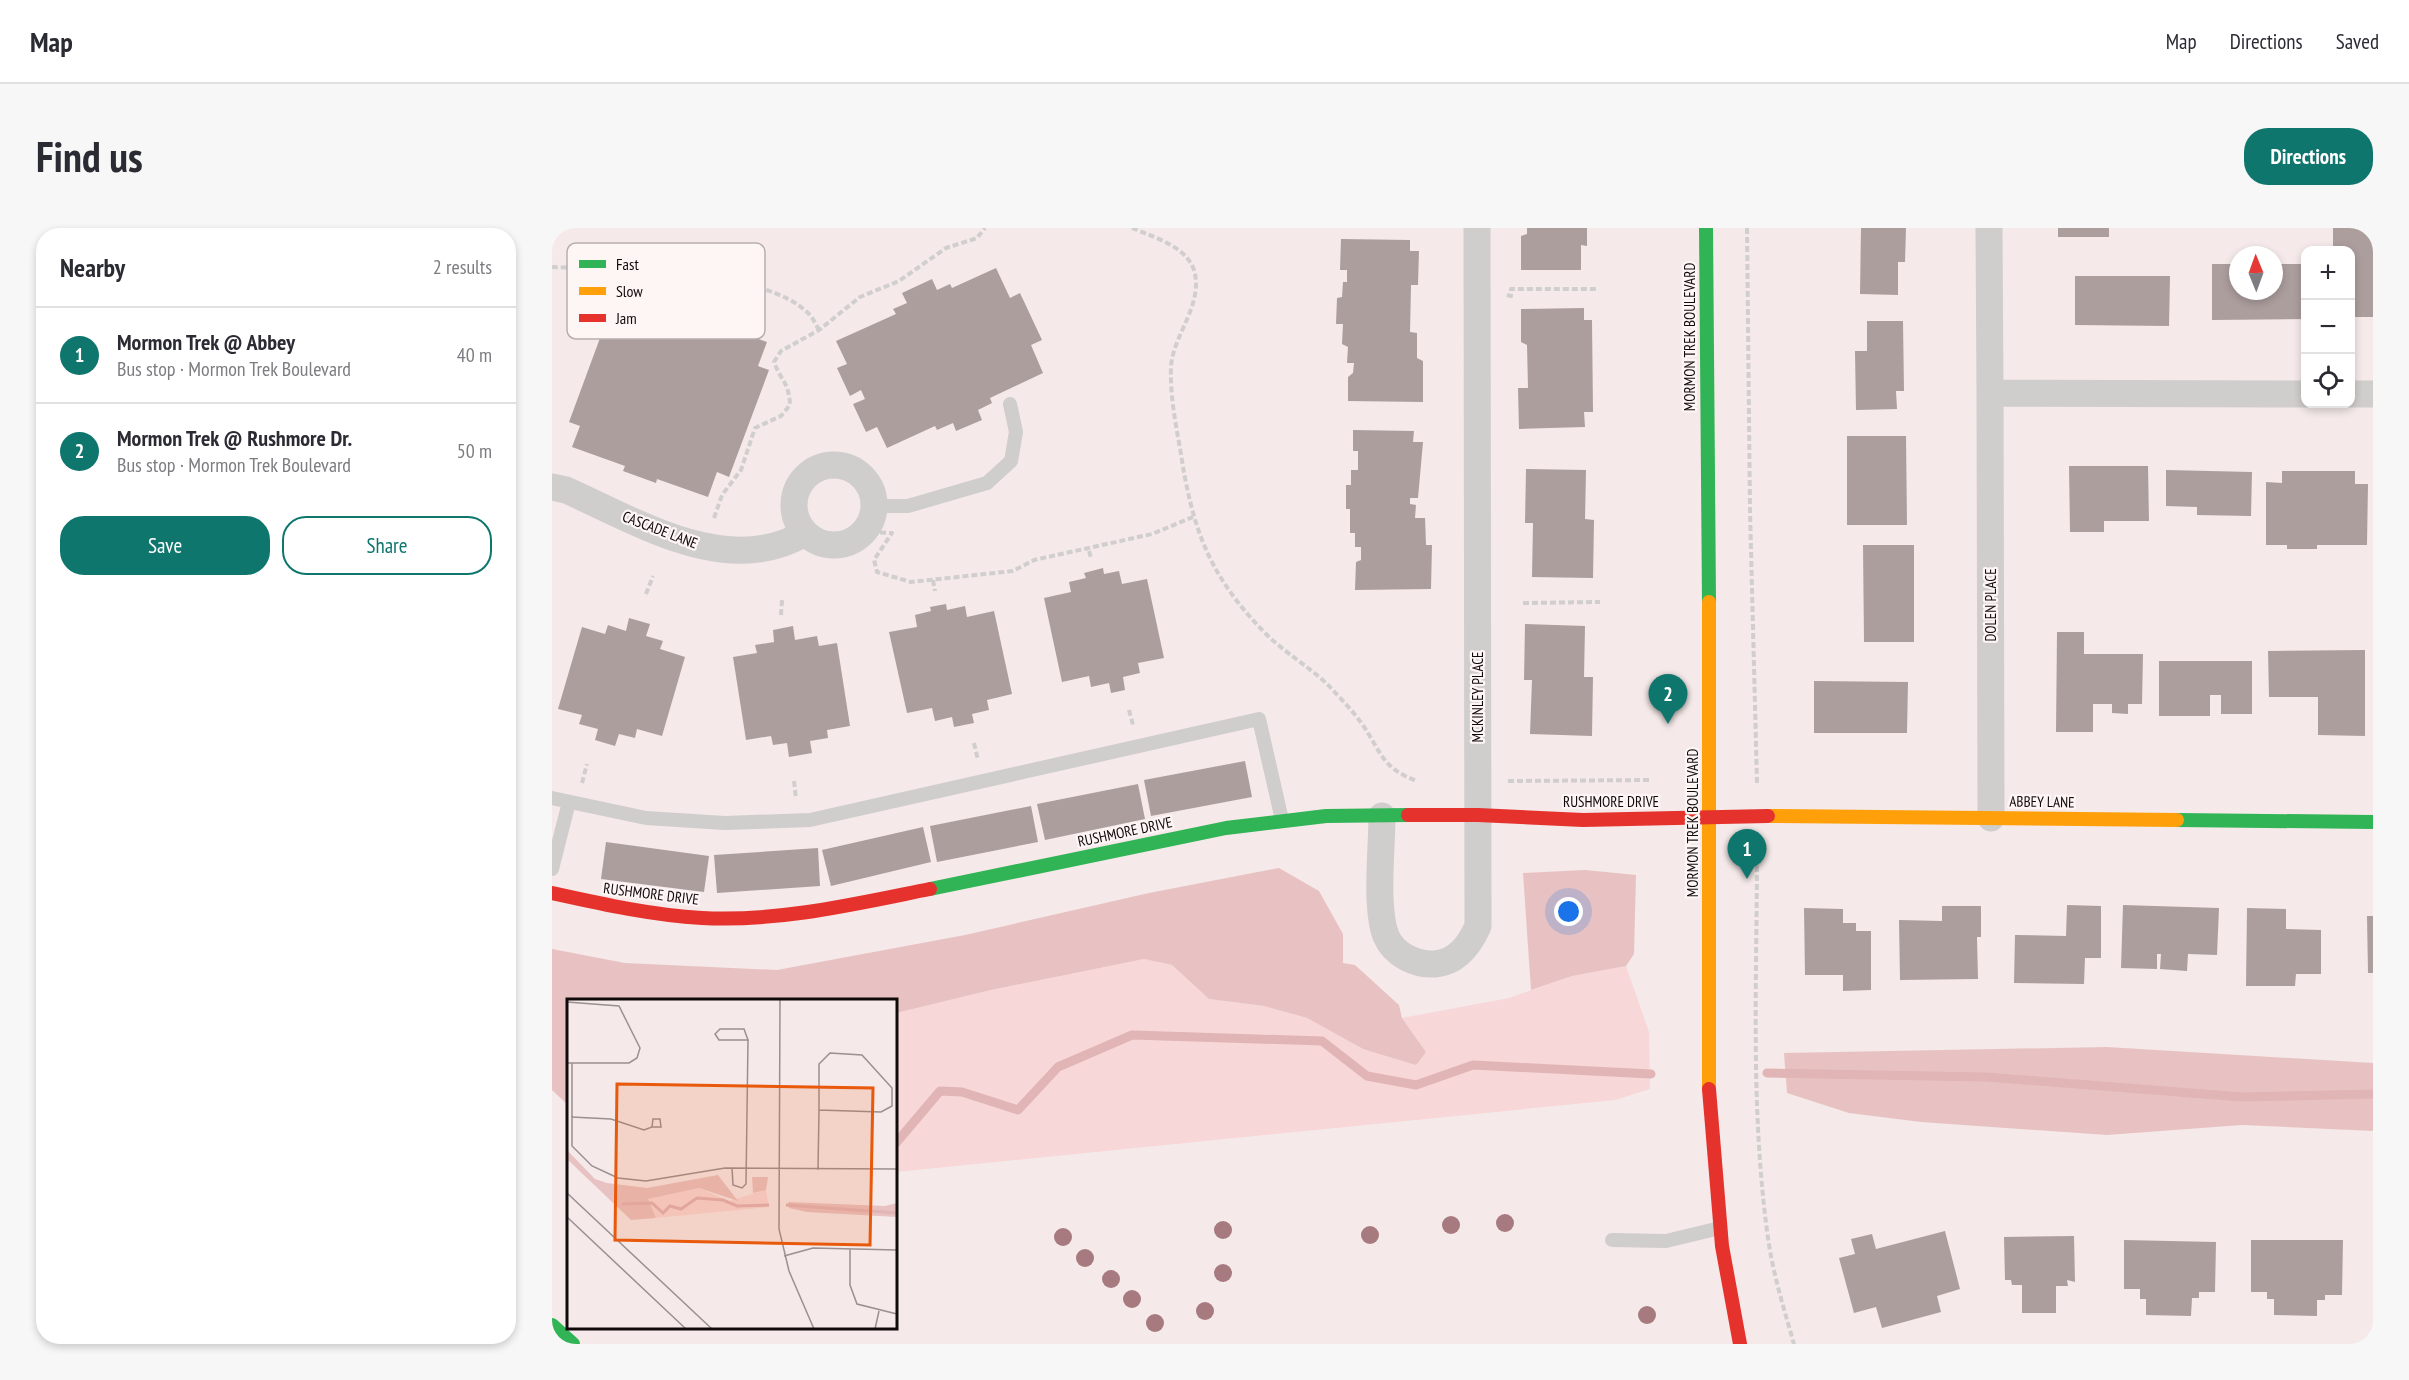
<!DOCTYPE html>
<meta charset="utf-8">
<style>
body{margin:0;font-family:"PT Sans Narrow",sans-serif;background:#f7f7f7;color:#2b2b33}
.controls{position:absolute;right:18px;top:18px;display:grid;overflow:hidden;border-radius:12px;box-shadow:0 3px 9px #0003}
.controls button{width:54px;height:54px;display:grid;place-items:center;padding:0;border:0;border-bottom:2px solid #e1e1e2;background:#fff;color:#2b2b33;font:30px sans-serif}
.compass{position:absolute;left:1677px;top:18px;width:54px;height:54px;border-radius:50%;background:#fff;box-shadow:0 3px 9px #0003;rotate:359deg}
.you{position:absolute;left:1017px;top:684px;width:21px;height:21px;margin:-15px;border:4px solid #fff;border-radius:50%;background:#1a73e8;box-shadow:0 0 0 9px #1a73e833}
.badge{display:grid;place-items:center;width:39px;height:39px;border-radius:50%;background:#0f766e;color:#fff;font-size:20px;font-weight:700}
.pin{position:absolute;translate:-50% -50px;filter:drop-shadow(0 2px 3px #0008)}
.pin::after{content:'';position:absolute;top:32px;width:21px;height:18px;background:inherit;clip-path:polygon(0 0,100% 0,50% 100%)}
.list{margin:0;padding:0;list-style:none}
h2{display:flex;justify-content:space-between;align-items:center;height:78px;margin:0;padding:0 24px;font-size:26px}
h2 small{font-size:20px;font-weight:400;color:#7c7c81}
.list li{display:grid;grid-template-columns:39px 1fr auto;gap:18px;align-items:center;box-sizing:border-box;height:96px;padding:0 24px;border-top:2px solid #e1e1e2}
.list b{display:block;font-size:22px;white-space:nowrap}
.list p{margin:0;font-size:20px;white-space:nowrap;color:#7c7c81}
.list em{font-size:20px;font-style:normal;color:#7c7c81}
.actions{display:flex;gap:12px;padding:18px 24px}
.actions a{flex:1;padding:14px 0;border:2px solid #0f766e;border-radius:24px;text-align:center;font-size:21px;color:#0f766e}
.actions .main{background:#0f766e;color:#fff}
.icon{flex:none;width:33px;height:33px;fill:none;stroke:currentColor;stroke-width:2;stroke-linecap:round;stroke-linejoin:round}
.map{position:relative;flex:none;width:1821px;height:1116px;overflow:hidden;border-radius:24px}
header{display:flex;align-items:center;gap:36px;box-sizing:border-box;height:84px;padding:0 30px;background:#fff;border-bottom:2px solid #e1e1e2}
header strong{font-size:28px}
nav{display:flex;gap:33px;margin-inline-start:auto;font-size:21px}
.intro{display:flex;align-items:center;justify-content:space-between;box-sizing:border-box;height:144px;padding:0 36px}
h1{margin:0;font-size:42px}
.button{padding:15px 27px;border-radius:24px;background:#0f766e;color:#fff;font-size:21px;font-weight:700}
main{display:flex;gap:36px;padding:0 36px}
aside{flex:1;background:#fff;border-radius:24px;box-shadow:0 3px 9px #0003}
.map>svg:first-child{display:block}
.green{fill:#f7d7d7}
.forest{fill:#e8c2c2}
.lines{fill:none;stroke-linecap:round;stroke-linejoin:round}
.stream{stroke:#e1b4b5;stroke-width:9}
.building{fill:#ad9e9e}
.path{stroke:#d1cece;stroke-width:4;stroke-dasharray:6 3;stroke-linecap:butt}
.lane{stroke:#d0cdcd;stroke-width:14}
.street{stroke:#d0cdcd;stroke-width:27}
.fast{stroke:#30b455;stroke-width:14}
.slow{stroke:#ff9f0a;stroke-width:14}
.jam{stroke:#e5322d;stroke-width:14}
.tree{fill:#a67a7e}
.labels{text-anchor:middle;stroke-width:4.5;stroke-linejoin:round;paint-order:stroke}
.street-label{font-size:15px;fill:#110a0a;stroke:#fef5f5}
.inset-river{fill:none;stroke:#e1b4b5;stroke-width:3}
.inset-road{fill:none;stroke:#9a9090;stroke-width:1.5}
.view{fill:#e8590c;fill-opacity:0.15;stroke:#e8590c;stroke-width:3}
.inset-edge{fill:none;stroke:#110a0a;stroke-width:3}
.key{fill:#fef5f5;stroke:#b7aeae;stroke-width:1.5}
.key-label{font-size:16px;fill:#110a0a}
</style>
<header>
<strong>Map</strong>
<nav><a>Map</a><a>Directions</a><a>Saved</a></nav>
</header>
<div class="intro"><h1>Find us</h1><a class="button">Directions</a></div>
<main>
<aside>
<h2>Nearby<small>2 results</small></h2>
<ul class="list">
<li><span class="badge">1</span><div><b>Mormon Trek @ Abbey</b><p>Bus stop · Mormon Trek Boulevard</p></div><em>40 m</em></li>
<li><span class="badge">2</span><div><b>Mormon Trek @ Rushmore Dr.</b><p>Bus stop · Mormon Trek Boulevard</p></div><em>50 m</em></li>
</ul>
<div class="actions"><a class="main">Save</a><a>Share</a></div>
</aside>
<div class="map">
<svg width="1821" height="1116" viewBox="0 0 1821 1116">
<rect width="100%" height="100%" fill="#f5e9e9"/>
<path class="green" d="M 592,731 L 620,737 L 657,771 L 712,778 L 755,790 L 811,821 L 874,824 L 850,790 L 957,770 L 1020,748 L 1074,738 L 1097,804 L 1098,861 L 1063,872 L 344,944 L 344,785 L 439,762 Z"/>
<path class="forest" d="M 727,640 L 767,663 L 791,706 L 791,735 L 803,737 L 847,777 L 850,790 L 874,824 L 864,837 L 811,821 L 755,790 L 712,778 L 657,771 L 620,737 L 592,731 L 439,762 L 344,785 L 344,772 L 16,772 L 16,877 L 0,862 L 0,721 L 73,735 L 225,742 L 413,707 L 597,665 Z
M 1033,642 L 1084,647 L 1082,726 L 1074,738 L 1020,748 L 979,762 L 971,645 Z
M 1555,819 L 1821,835 L 1821,903 L 1690,897 L 1555,907 L 1369,894 L 1297,885 L 1235,865 L 1232,825 Z"/>
<g class="lines">
<path class="stream" d="M 1215,845 L 1434,849 L 1690,869 L 1821,866
M 344,915 L 388,863 L 410,864 L 466,882 L 506,839 L 580,807 L 770,813 L 815,848 L 864,857 L 921,837 L 1099,846"/>
</g>
<path class="building" d="M 975,0 L 1035,0 L 1035,18 L 1029,17 L 1029,42 L 969,42 L 969,8 L 975,6 Z
M 1309,0 L 1354,0 L 1353,34 L 1346,34 L 1346,67 L 1308,66 Z
M 1506,0 L 1557,0 L 1557,9 L 1506,9 Z
M 1781,0 L 1821,0 L 1821,89 L 1798,89 L 1798,22 L 1781,22 Z
M 789,11 L 858,12 L 858,23 L 867,23 L 866,57 L 859,57 L 858,104 L 865,105 L 865,130 L 871,133 L 871,174 L 796,173 L 796,149 L 801,145 L 802,135 L 795,135 L 796,119 L 790,116 L 791,96 L 784,96 L 785,70 L 790,69 L 791,54 L 795,54 L 795,42 L 788,42 Z
M 1660,36 L 1686,36 L 1686,63 L 1722,63 L 1722,36 L 1754,36 L 1754,91 L 1660,92 Z
M 444,40 L 458,70 L 468,65 L 490,112 L 479,117 L 491,145 L 438,170 L 440,175 L 426,182 L 430,192 L 404,203 L 401,195 L 385,202 L 383,198 L 335,220 L 325,199 L 314,204 L 301,176 L 313,171 L 309,162 L 298,168 L 285,140 L 295,136 L 284,113 L 344,86 L 341,81 L 355,75 L 350,65 L 380,51 L 385,62 L 398,56 L 400,60 Z
M 1523,48 L 1618,48 L 1617,98 L 1523,97 Z
M 78,66 L 130,85 L 130,80 L 136,82 L 139,74 L 163,83 L 160,89 L 167,91 L 165,96 L 215,114 L 206,138 L 217,142 L 177,249 L 165,244 L 156,269 L 105,251 L 104,255 L 71,243 L 73,238 L 20,219 L 28,198 L 17,194 L 58,83 L 71,88 Z
M 1032,80 L 1032,92 L 1040,92 L 1041,184 L 1032,184 L 1033,199 L 967,201 L 966,160 L 976,160 L 975,117 L 969,114 L 969,81 Z
M 1315,93 L 1351,93 L 1352,163 L 1344,163 L 1345,181 L 1304,182 L 1303,123 L 1315,123 Z
M 801,202 L 862,203 L 861,214 L 871,214 L 866,270 L 858,270 L 858,276 L 864,277 L 863,290 L 873,290 L 874,317 L 880,317 L 879,361 L 803,362 L 804,334 L 809,332 L 809,319 L 803,319 L 803,305 L 798,305 L 798,281 L 794,281 L 794,257 L 799,257 L 799,242 L 806,242 L 806,223 L 801,223 Z
M 1295,208 L 1354,208 L 1355,297 L 1295,297 Z
M 1517,238 L 1596,238 L 1597,293 L 1552,293 L 1552,304 L 1518,304 Z
M 974,241 L 1034,242 L 1033,291 L 1042,292 L 1041,350 L 980,349 L 981,295 L 973,295 Z
M 1614,242 L 1700,244 L 1699,288 L 1645,287 L 1645,279 L 1614,278 Z
M 1730,243 L 1803,243 L 1803,256 L 1816,256 L 1815,317 L 1765,317 L 1765,321 L 1735,321 L 1735,317 L 1714,317 L 1714,254 L 1730,255 Z
M 1311,317 L 1362,317 L 1362,414 L 1312,414 Z
M 551,340 L 552,346 L 567,343 L 570,356 L 595,351 L 612,430 L 586,435 L 588,445 L 571,449 L 573,462 L 559,465 L 557,455 L 539,459 L 537,448 L 510,454 L 492,370 L 519,364 L 517,354 L 534,350 L 532,345 Z
M 394,376 L 395,382 L 413,378 L 415,389 L 442,383 L 460,466 L 435,472 L 437,482 L 420,486 L 422,495 L 402,499 L 400,489 L 383,493 L 380,480 L 355,485 L 337,404 L 365,399 L 363,387 L 379,383 L 378,379 Z
M 77,390 L 98,396 L 94,408 L 111,413 L 108,421 L 133,429 L 110,508 L 85,501 L 83,510 L 67,506 L 63,518 L 43,512 L 46,501 L 27,496 L 30,487 L 6,481 L 30,399 L 53,406 L 56,397 L 74,403 Z
M 973,396 L 1033,398 L 1032,449 L 1041,449 L 1040,508 L 978,506 L 980,452 L 972,452 Z
M 241,398 L 243,412 L 265,408 L 267,418 L 285,415 L 298,498 L 275,502 L 276,510 L 258,513 L 260,525 L 237,529 L 235,515 L 221,517 L 219,508 L 194,512 L 181,429 L 205,425 L 203,417 L 222,414 L 221,402 Z
M 1505,404 L 1532,404 L 1532,426 L 1591,426 L 1590,476 L 1576,476 L 1576,486 L 1560,485 L 1560,476 L 1541,476 L 1541,504 L 1504,504 Z
M 1813,422 L 1813,508 L 1766,507 L 1766,469 L 1717,469 L 1716,423 Z
M 1607,433 L 1700,433 L 1700,486 L 1669,486 L 1669,467 L 1658,467 L 1658,488 L 1607,488 Z
M 1262,453 L 1356,454 L 1355,505 L 1262,505 Z
M 693,533 L 700,569 L 599,588 L 592,552 Z
M 586,556 L 593,591 L 493,612 L 485,576 Z
M 479,578 L 486,614 L 385,634 L 378,598 Z
M 371,599 L 379,634 L 279,658 L 270,622 Z
M 54,614 L 157,628 L 152,664 L 49,651 Z
M 266,620 L 268,658 L 165,665 L 162,627 Z
M 1515,677 L 1549,678 L 1549,730 L 1533,730 L 1532,756 L 1462,755 L 1463,707 L 1514,708 Z
M 1571,677 L 1667,680 L 1665,727 L 1636,726 L 1635,743 L 1608,741 L 1609,726 L 1605,726 L 1605,741 L 1569,740 Z
M 1390,678 L 1429,678 L 1429,709 L 1425,709 L 1426,751 L 1348,752 L 1347,692 L 1390,693 Z
M 1252,680 L 1291,681 L 1291,695 L 1304,695 L 1304,703 L 1319,703 L 1319,762 L 1291,763 L 1291,747 L 1253,747 Z
M 1695,680 L 1734,681 L 1734,701 L 1769,702 L 1769,746 L 1744,746 L 1743,758 L 1694,758 Z
M 1815,688 L 1821,688 L 1821,745 L 1816,745 Z
M 1393,1003 L 1408,1061 L 1385,1068 L 1389,1084 L 1330,1100 L 1324,1079 L 1302,1085 L 1287,1030 L 1303,1026 L 1299,1011 L 1320,1006 L 1324,1021 Z
M 1522,1008 L 1523,1054 L 1515,1052 L 1516,1058 L 1504,1058 L 1504,1085 L 1470,1085 L 1470,1057 L 1460,1057 L 1459,1052 L 1453,1052 L 1452,1009 Z
M 1572,1012 L 1664,1014 L 1663,1064 L 1647,1064 L 1647,1070 L 1640,1070 L 1639,1088 L 1594,1087 L 1594,1071 L 1588,1071 L 1588,1061 L 1572,1061 Z
M 1699,1012 L 1791,1012 L 1790,1067 L 1773,1067 L 1773,1072 L 1765,1072 L 1765,1088 L 1722,1087 L 1722,1071 L 1715,1071 L 1715,1064 L 1699,1064 Z"/>
<g class="lines">
<path class="path" d="M 580,0 C 601,9 634,18 642,42 C 652,77 621,106 619,139 C 618,166 623,193 628,220 C 640,300 656,347 714,406 C 733,425 758,439 777,458 C 788,470 801,483 810,496 C 829,523 829,540 865,553
M 1195,0 L 1198,283 L 1205,555
M 0,39 C 62,42 213,40 257,86 C 261,90 264,97 267,102
M 955,67 L 959,68 L 959,61 L 1045,61
M 162,290 L 170,267 L 189,242 L 203,200 L 229,188 L 238,177 C 237,154 229,153 222,134 L 229,123 L 267,102 L 308,69 L 347,53 L 394,20 L 425,10 L 433,0
M 310,304 L 340,305 L 322,332 L 325,344 L 359,354 L 461,343 L 482,332 L 600,306 L 641,289
M 537,323 L 539,330
M 381,352 L 383,363
M 94,366 L 101,348
M 971,375 L 1048,374
M 229,387 L 230,372
M 577,482 L 581,497
M 422,515 L 426,532
M 242,553 L 244,571
M 956,553 L 1100,552
M 30,555 L 35,536
M 1205,620 C 1205,750 1198,881 1216,1010 C 1221,1046 1232,1081 1242,1116"/>
<path class="lane" d="M 322,278 L 356,278 L 435,255 L 459,233 L 464,204 L 458,176
M 0,570 L 94,590 L 173,595 L 258,592 L 707,491 L 730,592
M 0,641 L 17,574
M 1060,1012 L 1114,1013 L 1168,1000"/>
<path class="street" d="M 1437,0 L 1438,165 L 1754,166
M 1438,165 L 1439,590
M 1798,166 L 1821,166
M242 277a40 40 0 1 1 80 0a40 40 0 1 1-80 0Z
M 0,259 L 14,262 C 86,294 176,351 253,305
M 830,588 C 830,620 823,680 834,708 C 842,727 864,737 883,736 C 906,734 918,716 926,698 L 925,0"/>
<path class="fast" d="M 1154,0 L 1157,374
M 1625,592 L 1821,594
M 378,661 L 674,600 L 774,588 L 856,587
M 0,1097 L 21,1116"/>
<path class="slow" d="M 1157,374 L 1157,861
M 1216,588 L 1625,592"/>
<path class="jam" d="M 856,587 L 926,587 L 1031,592 L 1216,588
M 0,665 C 50,676 99,687 150,690 C 227,694 303,676 378,661
M 1157,861 L 1170,1018 L 1188,1116"/>
</g>
<g class="tree">
<circle cx="953" cy="995" r="9"/>
<circle cx="899" cy="997" r="9"/>
<circle cx="671" cy="1002" r="9"/>
<circle cx="818" cy="1007" r="9"/>
<circle cx="511" cy="1009" r="9"/>
<circle cx="533" cy="1030" r="9"/>
<circle cx="671" cy="1045" r="9"/>
<circle cx="559" cy="1051" r="9"/>
<circle cx="580" cy="1071" r="9"/>
<circle cx="653" cy="1083" r="9"/>
<circle cx="1095" cy="1087" r="9"/>
<circle cx="603" cy="1095" r="9"/>
</g>
<g class="labels">
<g class="street-label">
<text transform="translate(1138 109) rotate(-90)" y="5">MORMON TREK BOULEVARD</text>
<text transform="translate(108 302) rotate(21)" y="5">CASCADE LANE</text>
<text transform="translate(1439 377) rotate(-90)" y="5">DOLEN PLACE</text>
<text transform="translate(926 469) rotate(-90)" y="5">MCKINLEY PLACE</text>
<text x="1059" y="579">RUSHMORE DRIVE</text>
<text transform="translate(1490 574) rotate(1)" y="5">ABBEY LANE</text>
<text transform="translate(1141 595) rotate(-90)" y="5">MORMON TREK BOULEVARD</text>
<text transform="translate(573 604) rotate(-12)" y="5">RUSHMORE DRIVE</text>
<text transform="translate(99 666) rotate(7)" y="5">RUSHMORE DRIVE</text>
</g>
</g>
<g transform="translate(15 771)">
<rect width="330" height="330" fill="#f5e9e9"/>
<path d="M 132,189 L 162,202 L 199,191 L 202,208 L 89,219 L 82,206 L 81,200 L 88,198 Z" fill="#f7d7d7"/>
<path d="M 0,151 L 28,180 L 40,184 L 80,189 L 151,176 L 171,202 L 132,189 L 81,200 L 89,219 L 64,221 L 0,160 ZM 185,178 L 201,178 L 199,191 L 186,194 ZM 221,203 L 318,207 L 330,204 L 330,218 L 240,213 L 222,209 Z" fill="#e8c2c2"/>
<path class="inset-river" d="M 55,205 L 85,204 L 96,214 L 103,207 L 114,210 L 130,199 L 156,201 L 170,207 L 202,206M 219,206 L 330,214"/>
<path class="inset-road" d="M 213,0 L 212,230 L 222,272 L 247,330M 0,3 L 52,7 L 73,49 L 70,59 L 62,64 L 0,64M 153,30 L 177,30 L 181,41 L 152,41 L 148,35 ZM 263,54 L 295,56 L 325,89 L 325,107 L 314,113 L 252,111 L 252,65 ZM 5,64 L 5,147 L 25,167 L 51,179 L 79,182 L 158,169 L 330,170M 4,118 L 44,120 L 77,131 L 85,128 L 86,120 L 93,120 L 94,128 L 85,128M 165,169 L 166,186 L 175,189 L 179,185 L 181,41M 251,171 L 252,111M 0,194 L 145,330M 0,218 L 119,330M 283,250 L 283,286 L 290,305 L 330,315M 217,257 L 246,249 L 330,251M 308,330 L 312,312"/>
<path class="view" d="M 50,85 L 306,89 L 303,246 L 48,241 Z"/>
<rect width="330" height="330" class="inset-edge"/>
</g>
<rect x="15" y="15" width="198" height="96" rx="9" class="key"/>
<rect x="27" y="32" width="27" height="8" fill="#30b455"/>
<rect x="27" y="59" width="27" height="8" fill="#ff9f0a"/>
<rect x="27" y="86" width="27" height="8" fill="#e5322d"/>
<g class="key-label">
<text x="64" y="42">Fast</text>
<text x="64" y="69">Slow</text>
<text x="64" y="96">Jam</text>
</g>
</svg>
<div class="controls">
<button>+</button>
<button>−</button>
<button><svg class="icon" aria-label="locate" viewBox="0 0 24 24"><circle cx="12" cy="12" r="6"/><path d="M12 2v4M12 18v4M2 12h4M18 12h4"/></svg></button>
</div>
<svg class="compass" viewBox="-18 -18 36 36"><path d="M0-13l5 13h-10z" fill="#e53935"/><path d="M0 13l5-13h-10z" fill="#7c7c81"/></svg>
<div class="you"></div>
<div class="pin badge" style="left:1195px;top:651px">1</div>
<div class="pin badge" style="left:1116px;top:496px">2</div>
</div>
</main>
